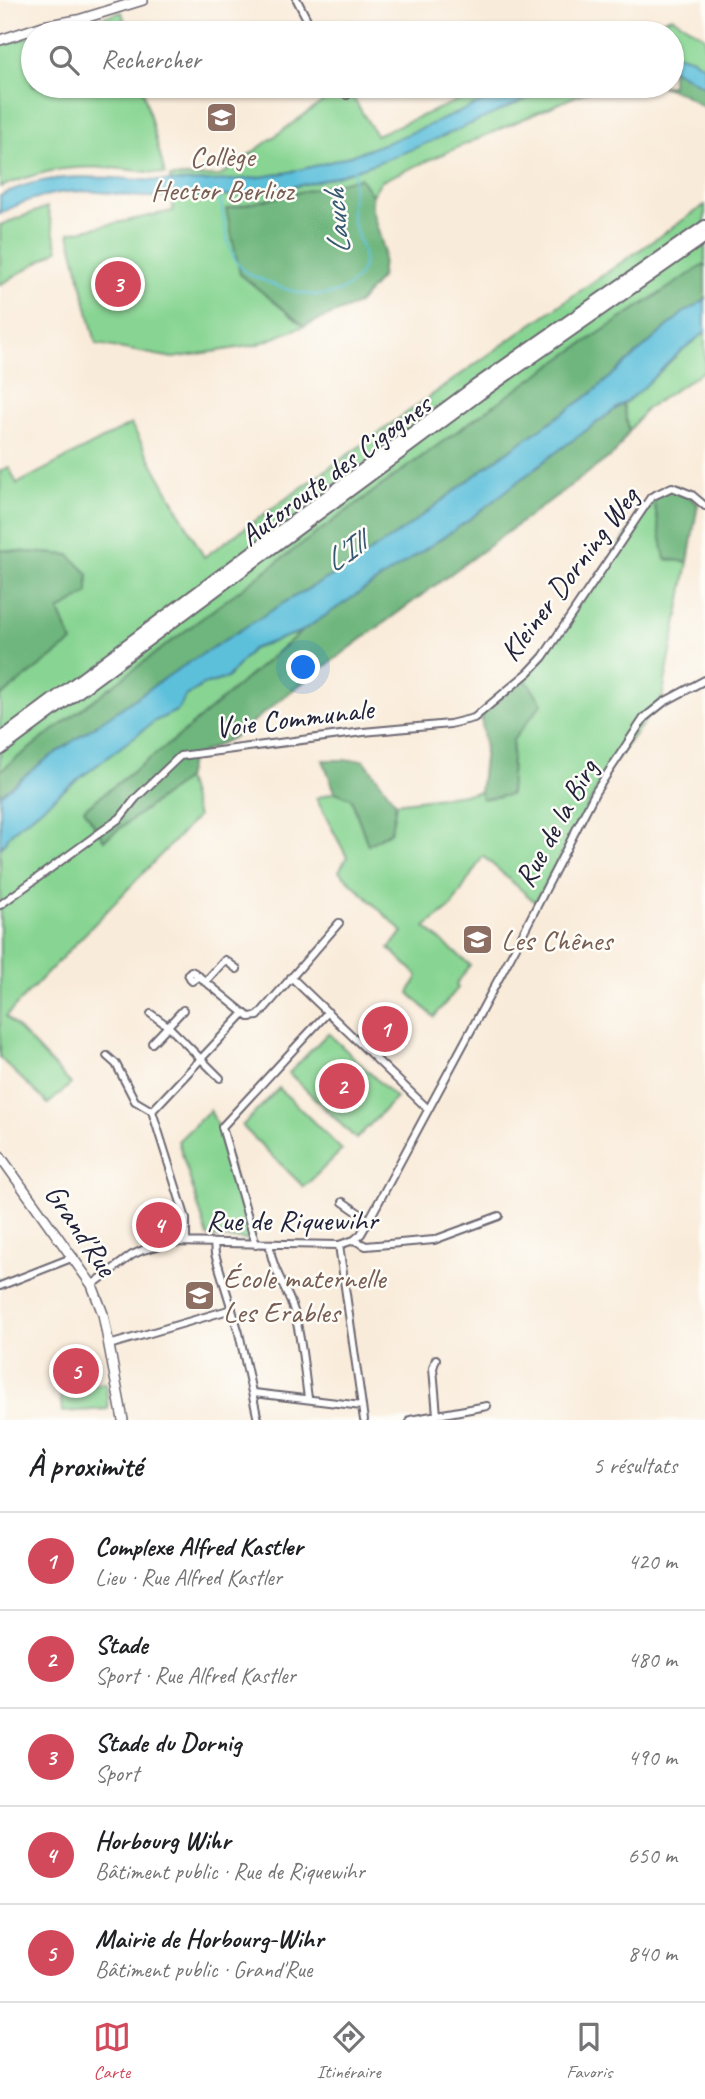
<!DOCTYPE html>
<html lang="fr">
<meta charset="utf-8">
<style>
body{margin:0;font-family:Caveat,sans-serif;background:#f6f6f6;color:#202124}
.you{position:absolute;left:304px;top:668px;width:24px;height:24px;margin:-18px;border:5px solid #fff;border-radius:50%;background:#1a73e8;box-shadow:0 0 0 10px #1a73e833}
.badge{display:grid;place-items:center;width:46px;height:46px;border-radius:50%;background:#d1495b;color:#fff;font-size:23px;font-weight:700}
.pin{position:absolute;translate:-50% -50%;border:4px solid #fff;box-shadow:0 2px 7px #0006}
.list{margin:0;padding:0;list-style:none}
h2{display:flex;justify-content:space-between;align-items:center;height:91px;margin:0;padding:0 28px;font-size:30px}
h2 small{font-size:23px;font-weight:400;color:#757577}
.list li{display:grid;grid-template-columns:46px 1fr auto;gap:21px;align-items:center;box-sizing:border-box;height:98px;padding:0 28px;border-top:2px solid #e0e0e0}
.list b{display:block;font-size:26px;white-space:nowrap}
.list p{margin:0;font-size:23px;white-space:nowrap;color:#757577}
.list em{font-size:23px;font-style:normal;color:#757577}
.icon{flex:none;width:38px;height:38px;fill:none;stroke:currentColor;stroke-width:2;stroke-linecap:round;stroke-linejoin:round}
.map{position:relative;flex:none;width:705px;height:1420px;overflow:hidden}
.search{position:absolute;background:#fff;box-shadow:0 2px 5px #0004;left:21px;right:21px;top:21px;height:77px;display:flex;align-items:center;gap:18px;box-sizing:border-box;padding:0 24px;border-radius:38px;color:#757577;font-size:26px}
.sheet{height:581px;background:#fff}
nav{display:flex;justify-content:space-around;align-items:center;box-sizing:border-box;height:98px;border-top:2px solid #e0e0e0;background:#fff;font-size:19px;color:#757577}
nav a{display:grid;justify-items:center;gap:4px}
nav .on{color:#d1495b}
.map>svg:first-child{display:block}
.green{fill:#88d593;stroke:#557c67;stroke-width:2}
.forest{fill:#6eb67d;stroke:#486c5c;stroke-width:2}
.water{fill:#5dc0db;stroke:#40718b;stroke-width:2}
.lines{fill:none;stroke-linecap:round;stroke-linejoin:round}
.stream{stroke:#5dc0db;stroke-width:2}
.street-casing{stroke:#6d6872;stroke-width:10}
.secondary-casing{stroke:#6d6872;stroke-width:12}
.highway-casing{stroke:#6d6872;stroke-width:14}
.street{stroke:#fff;stroke-width:6}
.secondary{stroke:#fff;stroke-width:9}
.highway{stroke:#fff;stroke-width:10}
.labels{text-anchor:middle;stroke-width:5;stroke-linejoin:round;paint-order:stroke}
.education-label{font-size:30px;fill:#785e54;stroke:#fdfcf7;text-anchor:start}
.street-label{font-size:30px;fill:#22223b;stroke:#fdfcf7}
.water-label{font-size:32px;font-style:italic;fill:#375973;stroke:#fdfcf7}
</style>
<div class="map">
<svg width="705" height="1420" viewBox="0 0 705 1420">
<rect width="100%" height="100%" fill="#fdfcf7"/>
<filter id="ink" filterUnits="userSpaceOnUse"><feTurbulence type="fractalNoise" baseFrequency=".0143" numOctaves="2"/><feDisplacementMap in="SourceGraphic" scale="14" xChannelSelector="R" yChannelSelector="G"/><feConvolveMatrix kernelMatrix="1 2 1 2 8 2 1 2 1" color-interpolation-filters="sRGB"/></filter>
<filter id="wash" filterUnits="userSpaceOnUse"><feTurbulence type="fractalNoise" baseFrequency=".00686" numOctaves="4" result="noise"/><feDisplacementMap in="SourceGraphic" scale="28" xChannelSelector="R" yChannelSelector="G"/><feGaussianBlur stdDeviation="1.57" result="paint"/><feColorMatrix in="noise" values="0 0 0 0 0 0 0 0 0 0 0 0 0 0 0 0 0 1.4 0 .05"/><feComposite in="paint" operator="in"/></filter>
<g filter="url(#wash)">
<rect width="100%" height="100%" fill="#f9ebd9"/>
<path class="green" d="M 122,12 L 128,33 L 43,33 Z
M 672,17 L 705,37 L 705,67 L 693,59 L 672,53 L 672,33 L 615,33 Z
M 33,36 L 33,86 L 142,86 L 165,174 C 130,170 92,164 57,170 C 37,173 19,180 0,187 L 0,45 Z
M 344,86 L 346,86 L 376,135 L 492,86 L 599,86 L 381,181 L 372,195 L 360,178 L 240,274 L 304,326 L 256,345 L 173,358 L 96,344 L 69,233 L 173,211 L 170,177 L 220,176 Z
M 705,205 L 705,264 L 561,359 L 407,467 L 0,771 L 0,697 L 72,642 L 59,611 L 88,593 L 69,555 L 0,550 L 0,471 L 9,467 L 17,484 L 131,424 L 204,557 L 529,326 Z
M 47,207 L 58,250 L 0,285 L 0,225 Z
M 705,332 L 705,370 L 646,409 L 629,431 L 623,404 C 653,383 674,353 705,332 Z
M 653,497 L 665,559 L 688,562 L 662,698 L 606,773 L 535,902 L 483,856 L 451,907 L 425,927 L 470,965 L 456,985 L 458,988 L 434,1017 L 409,993 L 418,976 L 389,948 L 403,932 L 339,871 L 347,857 L 316,798 L 335,792 L 351,798 L 368,845 L 391,831 L 396,803 L 480,792 L 482,799 L 510,795 L 513,740 L 542,703 L 523,676 L 544,654 Z
M 302,631 L 178,737 L 84,809 L 104,840 L 186,779 L 197,817 L 6,1016 L 71,1084 L 48,1104 L 0,1058 L 0,849 L 12,832 L 55,797 L 155,721 L 178,710 L 185,697 L 203,685 L 227,678 L 252,649 Z
M 328,1033 L 396,1098 L 356,1139 L 289,1073 Z
M 279,1088 L 342,1150 L 304,1187 L 242,1126 Z
M 210,1110 L 219,1129 L 253,1240 L 208,1237 L 178,1141 Z
M 106,1383 L 108,1409 L 62,1412 L 60,1389 Z"/>
<path class="forest" d="M 672,69 L 705,87 L 705,108 L 681,93 L 661,86 L 672,86 Z
M 360,178 L 372,195 L 372,210 L 384,250 L 381,278 L 358,304 L 304,326 L 240,274 L 226,209 Z
M 705,264 L 705,300 L 683,313 L 592,393 L 494,461 L 406,528 L 341,571 L 290,599 L 174,672 L 44,761 L 0,795 L 0,771 C 184,631 369,491 559,360 C 607,327 656,296 705,264 Z
M 623,404 L 629,431 L 615,453 L 290,692 L 234,737 L 191,758 L 186,779 L 104,840 L 84,809 L 178,737 L 302,631 L 466,522 L 551,456 Z
M 677,486 L 698,504 L 688,562 L 665,559 L 653,497 Z
M 0,550 L 69,555 L 88,574 L 88,593 L 59,611 L 72,642 L 0,697 Z
M 523,676 L 542,703 L 513,740 L 510,795 L 482,799 L 480,792 L 485,750 L 481,716 Z
M 323,760 L 364,760 L 396,803 L 391,831 L 368,845 L 351,798 L 335,792 Z"/>
<path class="water" d="M 672,53 L 693,59 L 705,67 L 705,87 L 672,69 Z
M 517,86 L 556,86 C 466,125 375,173 277,190 C 235,197 193,199 150,197 C 132,197 115,193 97,192 C 64,189 28,197 0,214 L 0,196 C 51,168 107,179 162,181 C 191,183 222,181 252,178 C 346,167 432,124 517,86 Z
M 705,300 L 705,332 L 675,356 L 640,391 L 551,456 L 466,522 L 302,631 L 252,649 L 227,678 L 203,685 L 185,697 L 178,710 L 155,721 L 55,797 L 12,832 L 0,849 L 0,795 L 44,761 L 174,672 L 290,599 L 341,571 L 406,528 L 494,461 L 592,393 L 683,313 Z"/>
<g class="lines">
<path class="stream" d="M 220,198 C 225,221 225,250 242,269 C 247,275 258,278 265,281 C 294,294 337,307 359,275 C 373,254 352,234 352,213 C 352,199 354,184 354,170"/>
</g>
</g>
<g filter="url(#ink)">
<g class="lines">
<defs>
<path id="street" d="M 297,0 L 314,33
M 342,86 L 347,95
M 0,905 L 120,818 L 136,798 L 180,756 L 363,732 L 450,724 L 474,718 L 529,672 L 543,657 L 651,497 L 672,487 L 692,495 L 705,506
M 199,976 L 192,981 L 188,974 L 191,971 L 195,973 L 244,1013
M 291,977 L 428,1109
M 205,982 L 225,960 L 237,969
M 151,1014 L 168,1026 L 220,1078
M 152,1043 L 183,1010
M 107,1056 L 116,1064 L 135,1101 L 152,1111 L 186,1219 L 186,1242
M 152,1111 L 244,1013 L 249,1017 L 258,1016 L 339,923
M 343,1202 L 369,1220
M 354,1240 L 361,1234 L 369,1220 L 520,939 L 596,791 L 644,718 L 664,702 L 705,680
M 214,1243 L 215,1254 L 239,1333 L 258,1420
M 256,1245 L 222,1127 L 328,1012
M 270,1245 C 270,1266 288,1290 294,1311 C 302,1339 304,1370 308,1398
M 339,1245 L 364,1420
M 92,1285 L 132,1255 L 143,1250 L 172,1242 L 339,1245 L 354,1240 L 366,1246 L 434,1240 L 499,1216
M 0,1286 L 74,1257
M 109,1345 L 232,1309
M 436,1359 L 433,1368 L 437,1415
M 254,1393 L 362,1406
M 410,1420 L 487,1406"/>
<path id="secondary" d="M 0,40 L 43,26 L 78,20 L 143,0
M 0,1156 L 92,1285 L 103,1314 L 123,1420"/>
<path id="highway" d="M 0,739 L 475,386 L 705,226
M 0,750 L 480,394 L 705,237"/>
</defs>
<use href="#street" class="street-casing"/>
<use href="#secondary" class="secondary-casing"/>
<use href="#highway" class="highway-casing"/>
<use href="#street" class="street"/>
<use href="#secondary" class="secondary"/>
<use href="#highway" class="highway"/>
</g>
</g>
<defs>
<symbol id="school-square" viewBox="-11 -11 22 22"><rect x="-9" y="-9" width="18" height="18" rx="4" fill="#8d6e63" stroke="#fdfcf7"/><path d="M0-5L7-2L0 1L-7-2ZM-4 1L0 2.5L4 1V4Q0 6-4 4Z" fill="#fff"/></symbol>
</defs>
<g fill-rule="evenodd">
<use href="#school-square" x="204" y="100" width="35" height="35"/>
<use href="#school-square" x="460" y="922" width="35" height="35"/>
<use href="#school-square" x="182" y="1278" width="35" height="35"/>
</g>
<g class="labels">
<g class="education-label">
<text x="222" y="166" text-anchor="middle">Collège<tspan x="222" dy="34">Hector Berlioz</tspan></text>
<text x="501" y="950">Les Chênes</text>
<text x="223" y="1288">École maternelle<tspan x="223" dy="34">Les Erables</tspan></text>
</g>
<g class="street-label">
<text transform="translate(335 470) rotate(-37)" y="10">Autoroute des Cigognes</text>
<text transform="translate(569 574) rotate(-53)" y="10">Kleiner Dorning Weg</text>
<text transform="translate(294 718) rotate(-7)" y="10">Voie Communale</text>
<text transform="translate(556 823) rotate(-61)" y="10">Rue de la Birg</text>
<text x="292" y="1230">Rue de Riquewihr</text>
<text transform="translate(81 1230) rotate(56)" y="10">Grand'Rue</text>
</g>
<g class="water-label">
<text transform="translate(336 222) rotate(-95)" y="11">Lauch</text>
<text transform="translate(344 552) rotate(-34)" y="11">L'Ill</text>
</g>
</g>
</svg>
<div class="you"></div>
<div class="pin badge" style="left:385px;top:1029px">1</div>
<div class="pin badge" style="left:342px;top:1086px">2</div>
<div class="pin badge" style="left:118px;top:284px">3</div>
<div class="pin badge" style="left:159px;top:1225px">4</div>
<div class="pin badge" style="left:76px;top:1371px">5</div>
<div class="search"><svg class="icon" aria-label="search" viewBox="0 0 24 24"><circle cx="10" cy="10" r="6"/><path d="M15 15l6 6"/></svg>Rechercher</div>
</div>
<section class="sheet">
<h2>À proximité<small>5 résultats</small></h2>
<ul class="list">
<li><span class="badge">1</span><div><b>Complexe Alfred Kastler</b><p>Lieu · Rue Alfred Kastler</p></div><em>420 m</em></li>
<li><span class="badge">2</span><div><b>Stade</b><p>Sport · Rue Alfred Kastler</p></div><em>480 m</em></li>
<li><span class="badge">3</span><div><b>Stade du Dornig</b><p>Sport</p></div><em>490 m</em></li>
<li><span class="badge">4</span><div><b>Horbourg Wihr</b><p>Bâtiment public · Rue de Riquewihr</p></div><em>650 m</em></li>
<li><span class="badge">5</span><div><b>Mairie de Horbourg-Wihr</b><p>Bâtiment public · Grand'Rue</p></div><em>840 m</em></li>
</ul>
</section>
<nav>
<a class="on"><svg class="icon" aria-label="map" viewBox="0 0 24 24"><path d="M3 6l6-2 6 2 6-2v14l-6 2-6-2-6 2zM9 4v14M15 6v14"/></svg>Carte</a>
<a><svg class="icon" aria-label="directions" viewBox="0 0 24 24"><path d="M12 3l9 9-9 9-9-9zM9 14v-3h6M13 9l2 2-2 2"/></svg>Itinéraire</a>
<a><svg class="icon" aria-label="saved" viewBox="0 0 24 24"><path d="M7 4h10v16l-5-4-5 4z"/></svg>Favoris</a>
</nav>
